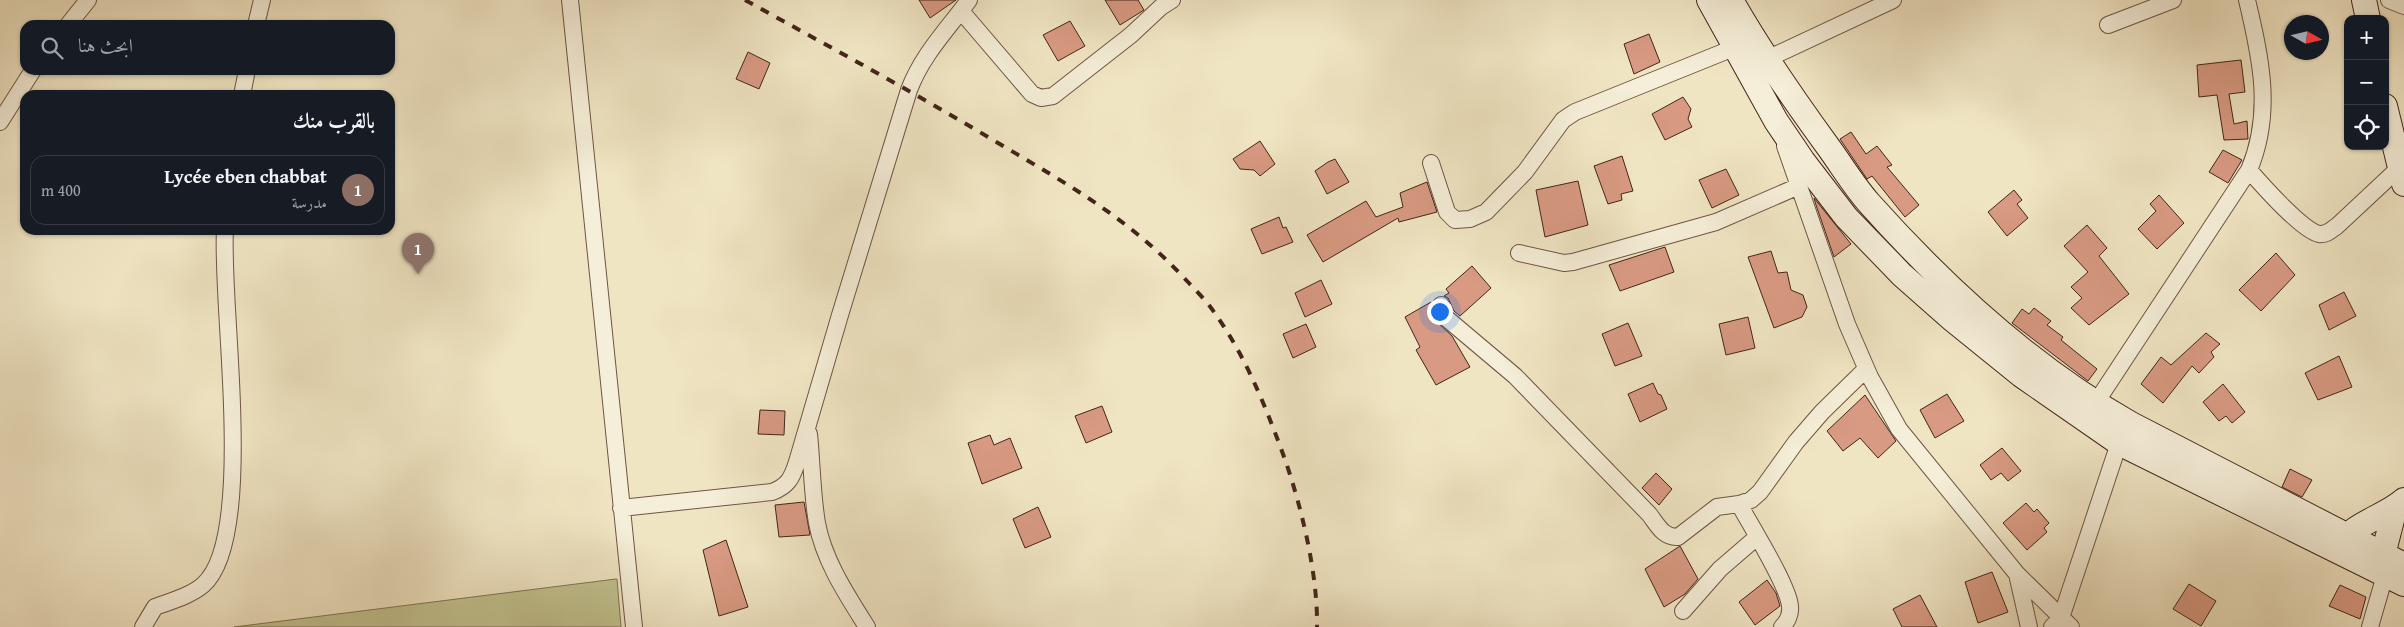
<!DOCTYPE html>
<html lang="ar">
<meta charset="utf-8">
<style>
body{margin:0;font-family:"Gentium Book Plus",Amiri,serif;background:#242831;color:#f1f3f6;direction:rtl}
.controls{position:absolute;right:15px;top:15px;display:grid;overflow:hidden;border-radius:10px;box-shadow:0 1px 4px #0004}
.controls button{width:45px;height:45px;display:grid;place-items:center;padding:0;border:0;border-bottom:1px solid #363941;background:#171b24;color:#f1f3f6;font:25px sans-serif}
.compass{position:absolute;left:2284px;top:15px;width:45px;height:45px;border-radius:50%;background:#171b24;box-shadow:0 1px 4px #0004;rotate:98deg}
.you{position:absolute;left:1439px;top:311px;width:18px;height:18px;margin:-12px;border:4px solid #fff;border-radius:50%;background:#1a73e8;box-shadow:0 0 0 8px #1a73e833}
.badge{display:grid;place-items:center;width:32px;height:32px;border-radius:50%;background:#8c9099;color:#fff;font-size:16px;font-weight:700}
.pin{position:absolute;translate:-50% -41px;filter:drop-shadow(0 1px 2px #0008)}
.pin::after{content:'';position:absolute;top:26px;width:18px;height:15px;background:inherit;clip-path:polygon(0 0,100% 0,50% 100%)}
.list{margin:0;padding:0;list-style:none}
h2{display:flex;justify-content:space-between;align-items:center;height:65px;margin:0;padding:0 20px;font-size:21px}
h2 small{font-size:16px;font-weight:400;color:#9ea1a6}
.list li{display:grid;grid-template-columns:32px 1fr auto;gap:15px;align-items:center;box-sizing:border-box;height:70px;margin:0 10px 10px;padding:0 10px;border:1px solid #363941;border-radius:15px}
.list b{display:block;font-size:19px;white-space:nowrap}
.list p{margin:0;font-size:16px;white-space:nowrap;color:#9ea1a6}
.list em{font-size:16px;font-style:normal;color:#9ea1a6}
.icon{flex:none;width:28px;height:28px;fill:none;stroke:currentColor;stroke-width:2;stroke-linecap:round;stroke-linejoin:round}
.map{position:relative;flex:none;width:2404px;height:627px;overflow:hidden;direction:ltr}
.search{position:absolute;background:#171b24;box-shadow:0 1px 4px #0004;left:20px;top:20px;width:375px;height:55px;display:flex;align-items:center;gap:12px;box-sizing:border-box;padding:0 18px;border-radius:15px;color:#9ea1a6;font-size:19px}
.panel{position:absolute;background:#171b24;box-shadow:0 1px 4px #0004;left:20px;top:90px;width:375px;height:145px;border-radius:15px;direction:rtl}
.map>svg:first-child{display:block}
.green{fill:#c1c28f;stroke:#827454}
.building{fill:#d89a82;stroke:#432519}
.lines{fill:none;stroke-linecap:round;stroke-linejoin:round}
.street-casing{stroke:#6e5544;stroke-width:18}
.secondary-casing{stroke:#432519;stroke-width:26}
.street{stroke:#f5eed8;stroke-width:16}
.secondary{stroke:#f5eed8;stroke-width:24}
.rail{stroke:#432519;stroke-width:4;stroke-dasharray:9 9;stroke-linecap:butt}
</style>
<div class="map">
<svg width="2404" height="627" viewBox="0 0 2404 627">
<rect width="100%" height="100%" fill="#f0e5c3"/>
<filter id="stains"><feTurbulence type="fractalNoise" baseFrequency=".004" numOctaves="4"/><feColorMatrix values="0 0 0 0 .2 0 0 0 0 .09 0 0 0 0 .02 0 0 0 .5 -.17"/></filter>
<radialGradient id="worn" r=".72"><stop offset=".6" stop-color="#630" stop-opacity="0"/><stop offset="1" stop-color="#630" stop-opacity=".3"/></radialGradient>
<path class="green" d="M 617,579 L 621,627 L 234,627 L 616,579 Z"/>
<path class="building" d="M 919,0 L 956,0 L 930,18 Z
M 1105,0 L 1138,0 L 1144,10 L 1120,25 Z
M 1070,21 L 1085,46 L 1058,61 L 1043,35 Z
M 1649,34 L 1660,62 L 1634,74 L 1624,44 Z
M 748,52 L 770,63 L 759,89 L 736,79 Z
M 2241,60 L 2245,92 L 2229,94 L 2234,124 L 2247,121 L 2248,139 L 2224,140 L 2217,95 L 2199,97 L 2197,65 Z
M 1683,97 L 1691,109 L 1688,119 L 1692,127 L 1665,140 L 1652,114 Z
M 1851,132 L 1866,154 L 1877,146 L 1892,165 L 1887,167 L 1919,205 L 1905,217 L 1872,176 L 1867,179 L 1840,139 Z
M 1260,141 L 1275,164 L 1260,176 L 1254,170 L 1240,169 L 1233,159 Z
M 2223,150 L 2242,160 L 2228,183 L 2209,172 Z
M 1622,156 L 1633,191 L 1621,194 L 1622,200 L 1608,204 L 1594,166 Z
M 1335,159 L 1349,182 L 1327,194 L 1315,171 L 1328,162 Z
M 1726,169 L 1739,195 L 1712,208 L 1699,180 Z
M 1578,181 L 1588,225 L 1545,237 L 1536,190 Z
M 1427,182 L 1437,212 L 1399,222 L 1398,218 L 1323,262 L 1307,235 L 1366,201 L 1376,217 L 1403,207 L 1400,193 Z
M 2014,190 L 2022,200 L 2017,204 L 2028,218 L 2007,236 L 1988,212 Z
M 2159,195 L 2184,223 L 2157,249 L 2138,229 L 2156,211 L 2150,204 Z
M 1814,198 L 1851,244 L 1834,257 L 1816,205 Z
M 1279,217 L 1283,228 L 1286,227 L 1293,242 L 1262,254 L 1251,229 Z
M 2087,225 L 2107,248 L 2099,256 L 2129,294 L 2089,325 L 2071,308 L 2082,298 L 2071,287 L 2088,272 L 2064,246 Z
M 1665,247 L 1674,272 L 1620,291 L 1609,265 Z
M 1771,251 L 1778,273 L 1787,272 L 1791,290 L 1803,295 L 1807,307 L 1802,317 L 1774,328 L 1748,257 Z
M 2276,253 L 2295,275 L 2261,311 L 2239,290 Z
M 1472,266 L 1491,288 L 1460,316 L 1454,311 L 1448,298 L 1444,296 L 1449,293 L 1446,289 Z
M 1321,280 L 1332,304 L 1305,317 L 1295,293 Z
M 2344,292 L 2356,316 L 2329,330 L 2319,305 Z
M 1431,302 L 1436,321 L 1452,336 L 1470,367 L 1436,385 L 1416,350 L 1420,347 L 1405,317 Z
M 2034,308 L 2051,321 L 2047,325 L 2063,337 L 2061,340 L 2097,369 L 2088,381 L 2012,323 L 2022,309 L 2029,314 Z
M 1748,317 L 1755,348 L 1726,355 L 1719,324 Z
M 1628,323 L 1642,356 L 1615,366 L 1602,334 Z
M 1306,324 L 1316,347 L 1293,358 L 1283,334 Z
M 2206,333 L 2220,344 L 2211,352 L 2214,357 L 2199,373 L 2192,366 L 2163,403 L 2141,384 L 2161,357 L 2171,365 Z
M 2339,356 L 2352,387 L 2318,400 L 2305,373 Z
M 1653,383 L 1658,394 L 1661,395 L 1667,409 L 1640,422 L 1628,394 Z
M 2223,384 L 2245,412 L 2232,423 L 2226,416 L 2219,421 L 2203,402 Z
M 1947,394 L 1964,421 L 1935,438 L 1920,410 Z
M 1865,395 L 1896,441 L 1878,458 L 1860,438 L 1843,451 L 1827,431 Z
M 1102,406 L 1112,432 L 1086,443 L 1075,416 Z
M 760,410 L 785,411 L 784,435 L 758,434 Z
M 990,435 L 994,445 L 1010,438 L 1022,468 L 982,484 L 968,443 Z
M 2002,448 L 2021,471 L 2008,481 L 2001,473 L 1991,480 L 1980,465 Z
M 2290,469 L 2312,480 L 2302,497 L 2282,487 Z
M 1656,473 L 1672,489 L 1659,505 L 1642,488 Z
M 804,502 L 810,535 L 779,537 L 775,505 Z
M 2026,503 L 2034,512 L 2037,509 L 2049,523 L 2044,528 L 2047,532 L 2027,550 L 2003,523 Z
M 1038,507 L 1051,537 L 1025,548 L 1013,519 Z
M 726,540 L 748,607 L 719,616 L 703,550 Z
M 1680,546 L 1698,579 L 1685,594 L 1664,607 L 1645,569 Z
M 1992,572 L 2008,612 L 1978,623 L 1965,582 Z
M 1767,580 L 1776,593 L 1780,606 L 1755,625 L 1739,602 Z
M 2189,584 L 2216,601 L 2201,626 L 2173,609 Z
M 2340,585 L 2366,597 L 2360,619 L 2329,606 Z
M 1920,595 L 1937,627 L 1902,627 L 1893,609 Z"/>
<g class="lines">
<defs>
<path id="street" d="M 570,0 L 634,627
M 2389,0 L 2404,6
M 961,11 L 1032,94 L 1041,98 L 1053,96 L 1131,35 L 1161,7 L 1172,0
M 68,25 L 88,0
M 256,25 L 262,0
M 2108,25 L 2173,0
M 1767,59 L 1893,0
M 242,95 L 247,70
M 0,122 L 33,70
M 1785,146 L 1847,324 L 1870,377 L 1899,429 L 2017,574 L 2071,627
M 1431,163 L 1447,212 L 1455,220 L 1470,219 L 1486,212 L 1525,172 L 1563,120 L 1575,112 L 1736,47
M 2249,170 C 2262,185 2302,230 2319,234 C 2327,235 2331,230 2337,226 L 2399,168
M 1519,253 L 1564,263 L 1573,262 L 1716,222 L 1799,186
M 1441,305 L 1445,317 L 1515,376 L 1649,514 C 1657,524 1663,538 1678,537 L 1717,507 L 1739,504 L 1751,500 L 1760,492 L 1796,442 L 1822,412 L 1866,369
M 2095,404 L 2249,170 C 2273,113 2261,59 2247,0
M 809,434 C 812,463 812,494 817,523 C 824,561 847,595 867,627
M 1739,504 C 1751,526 1788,585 1790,606 C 1791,614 1787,622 1782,627
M 621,508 L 772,492 C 788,486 792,478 797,462 L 840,315 L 909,90 C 922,55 947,30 969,0
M 2017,574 L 2029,627
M 1683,611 L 1720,569 L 1757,537
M 143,627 L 155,607 C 171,601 190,596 203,585 C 257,538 220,304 225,230
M 2052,627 L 2061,618 L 2119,443 L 2124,434
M 2370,627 L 2385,575"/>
<path id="secondary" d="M 1709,0 L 1776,121 L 1803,161 L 1846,217 L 1902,275 L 1953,320 L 2021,375 L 2119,443 L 2404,584
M 1731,0 C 1760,51 1794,100 1829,148 C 1842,166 1854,186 1869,203 C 1944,287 2032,368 2131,424 L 2404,565
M 2364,0 L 2368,19
M 2385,106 L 2404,184
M 2339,546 C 2353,523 2385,517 2404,500
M 2377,568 L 2383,555 L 2395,508"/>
</defs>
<use href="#street" class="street-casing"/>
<use href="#secondary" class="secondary-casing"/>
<use href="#street" class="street"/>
<use href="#secondary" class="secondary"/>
<path class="rail" d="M 745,0 C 830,47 915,93 998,143 C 1069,185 1130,219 1187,281 C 1196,291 1207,301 1214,312 C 1245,355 1265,405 1283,454 C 1301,504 1318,574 1317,627"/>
</g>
<rect width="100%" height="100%" filter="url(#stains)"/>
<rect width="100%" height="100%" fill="url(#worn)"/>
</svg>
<div class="controls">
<button>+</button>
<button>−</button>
<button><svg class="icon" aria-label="locate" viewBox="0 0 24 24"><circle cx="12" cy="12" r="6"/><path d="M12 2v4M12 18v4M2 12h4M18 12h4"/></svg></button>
</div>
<svg class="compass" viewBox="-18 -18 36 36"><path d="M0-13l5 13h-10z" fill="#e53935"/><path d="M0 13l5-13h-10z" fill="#9ea1a6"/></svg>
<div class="you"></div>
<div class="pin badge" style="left:418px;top:274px;background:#8d6e63">1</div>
<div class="search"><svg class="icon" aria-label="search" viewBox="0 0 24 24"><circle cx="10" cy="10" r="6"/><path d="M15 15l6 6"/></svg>ابحث هنا</div>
<section class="panel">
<h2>بالقرب منك<small></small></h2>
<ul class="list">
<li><span class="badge" style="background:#8d6e63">1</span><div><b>Lycée eben chabbat</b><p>مدرسة</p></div><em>400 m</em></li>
</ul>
</section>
</div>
